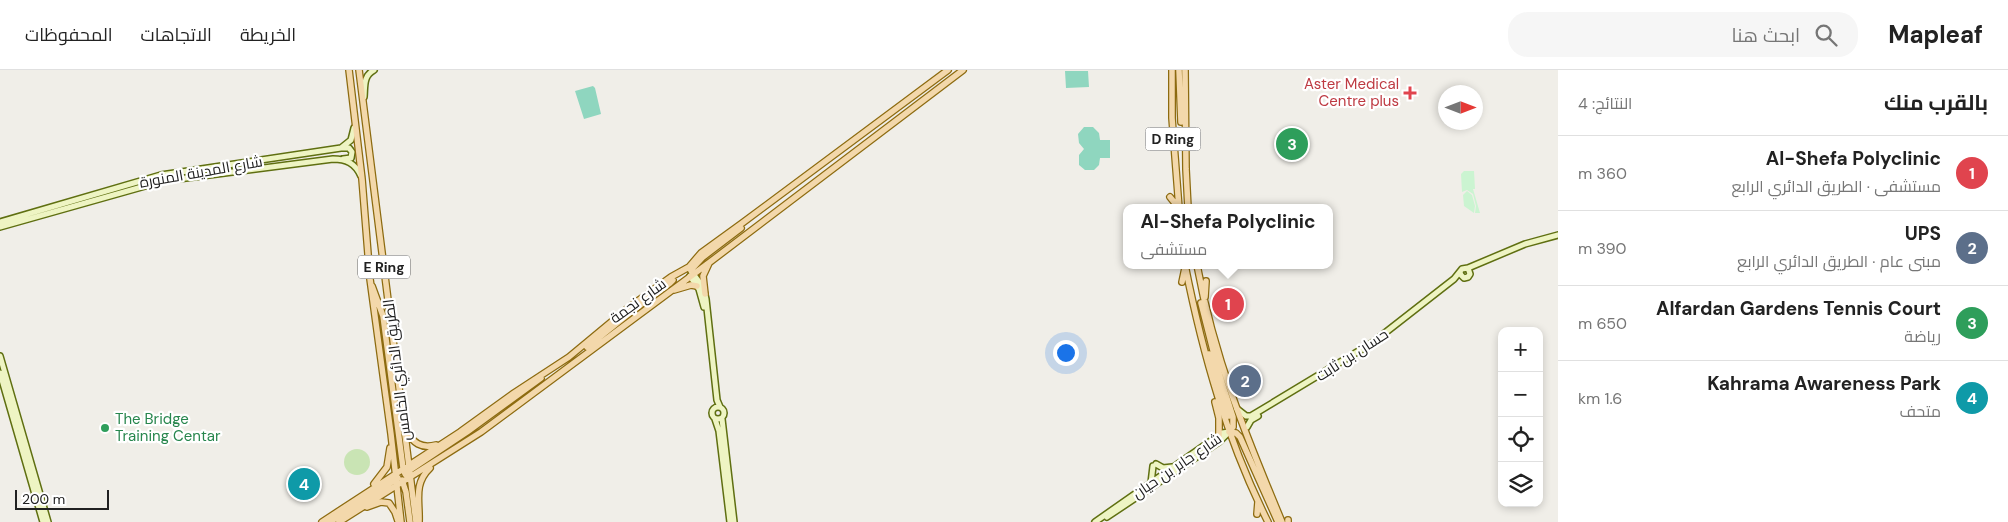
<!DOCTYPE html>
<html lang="ar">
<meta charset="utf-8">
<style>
body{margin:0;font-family:"DM Sans",Cairo,sans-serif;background:#f6f6f6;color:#222;direction:rtl}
.controls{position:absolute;right:15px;bottom:15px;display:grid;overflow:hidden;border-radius:10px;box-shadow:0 2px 8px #0003}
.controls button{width:45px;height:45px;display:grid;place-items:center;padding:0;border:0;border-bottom:1px solid #e0e0e0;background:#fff;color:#222;font:25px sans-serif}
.compass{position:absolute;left:1438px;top:15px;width:45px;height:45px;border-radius:50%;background:#fff;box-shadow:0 2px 8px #0003;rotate:90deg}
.scale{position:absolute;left:15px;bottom:12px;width:94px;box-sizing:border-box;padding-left:5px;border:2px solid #212121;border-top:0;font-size:14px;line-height:18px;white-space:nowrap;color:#212121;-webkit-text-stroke:4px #fff;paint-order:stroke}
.you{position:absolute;left:1065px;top:282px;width:18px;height:18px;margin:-12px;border:4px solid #fff;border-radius:50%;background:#1a73e8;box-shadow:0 0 0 8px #1a73e833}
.badge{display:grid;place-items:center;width:32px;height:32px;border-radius:50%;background:#bc1f15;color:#fff;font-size:16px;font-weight:700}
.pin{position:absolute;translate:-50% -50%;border:2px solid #fff;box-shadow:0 1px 5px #0006}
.popup{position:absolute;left:1123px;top:134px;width:210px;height:65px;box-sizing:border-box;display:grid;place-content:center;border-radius:10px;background:#fff;filter:drop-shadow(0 1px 4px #0005);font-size:16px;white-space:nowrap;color:#767676}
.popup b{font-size:19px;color:#222}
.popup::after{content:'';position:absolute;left:50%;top:100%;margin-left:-10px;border:10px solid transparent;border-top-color:#fff}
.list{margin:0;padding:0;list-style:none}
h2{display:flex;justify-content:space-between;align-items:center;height:65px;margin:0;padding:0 20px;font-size:21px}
h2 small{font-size:16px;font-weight:400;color:#767676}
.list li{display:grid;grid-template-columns:32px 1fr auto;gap:15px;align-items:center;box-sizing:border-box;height:75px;padding:0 20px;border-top:1px solid #e0e0e0}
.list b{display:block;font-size:19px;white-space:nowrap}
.list p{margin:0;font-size:16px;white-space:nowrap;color:#767676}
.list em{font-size:16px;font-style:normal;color:#767676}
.icon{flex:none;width:28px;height:28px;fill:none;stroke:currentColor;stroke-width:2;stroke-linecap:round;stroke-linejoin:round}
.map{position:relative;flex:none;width:1558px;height:452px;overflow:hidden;direction:ltr}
header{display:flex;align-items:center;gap:30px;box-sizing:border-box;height:70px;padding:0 25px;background:#fff;border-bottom:1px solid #e0e0e0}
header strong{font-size:24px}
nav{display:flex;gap:28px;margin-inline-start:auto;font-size:18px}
.search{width:350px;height:45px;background:#f6f6f6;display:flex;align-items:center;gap:12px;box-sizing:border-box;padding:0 18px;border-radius:20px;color:#767676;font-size:19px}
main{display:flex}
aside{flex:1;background:#fff}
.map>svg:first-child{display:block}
.grass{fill:#c9e4b4}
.park{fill:#cbf4d1}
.pitch{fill:#8fd6bf}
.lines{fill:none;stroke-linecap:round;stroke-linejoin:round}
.secondary-casing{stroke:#5f6f11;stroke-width:8}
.primary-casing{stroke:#8d6b10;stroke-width:8}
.secondary{stroke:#eef4c3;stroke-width:5}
.primary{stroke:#f3d8ab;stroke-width:5.5}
.health-dot{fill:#e0444e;stroke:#fff;stroke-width:2}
.leisure-dot{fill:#2e9e5b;stroke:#fff;stroke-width:2}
.labels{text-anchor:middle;stroke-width:4.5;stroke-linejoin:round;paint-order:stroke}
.shield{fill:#fff;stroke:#646464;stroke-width:1}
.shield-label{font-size:14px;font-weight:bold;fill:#212121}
.health-label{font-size:15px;fill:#be3a42;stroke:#fff;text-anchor:end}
.street-label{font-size:15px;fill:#212121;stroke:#fff}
.leisure-label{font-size:15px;fill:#27864d;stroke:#fff;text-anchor:start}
</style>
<header>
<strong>Mapleaf</strong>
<div class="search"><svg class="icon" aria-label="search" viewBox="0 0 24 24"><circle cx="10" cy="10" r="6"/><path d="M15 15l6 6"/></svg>ابحث هنا</div>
<nav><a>الخريطة</a><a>الاتجاهات</a><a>المحفوظات</a></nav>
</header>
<main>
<aside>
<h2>بالقرب منك<small>النتائج: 4</small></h2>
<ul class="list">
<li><span class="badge" style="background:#e0444e">1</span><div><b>Al-Shefa Polyclinic</b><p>مستشفى · الطريق الدائري الرابع</p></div><em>360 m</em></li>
<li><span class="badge" style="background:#5c6f8a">2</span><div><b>UPS</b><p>مبنى عام · الطريق الدائري الرابع</p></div><em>390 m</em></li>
<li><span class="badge" style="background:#2e9e5b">3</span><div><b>Alfardan Gardens Tennis Court</b><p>رياضة</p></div><em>650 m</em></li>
<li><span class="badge" style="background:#0f9aa8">4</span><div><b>Kahrama Awareness Park</b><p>متحف</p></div><em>1.6 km</em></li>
</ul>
</aside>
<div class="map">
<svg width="1558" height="452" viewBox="0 0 1558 452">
<rect width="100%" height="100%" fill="#f0eee8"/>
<path class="grass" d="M344 392a13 13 0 1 1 26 0a13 13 0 1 1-26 0Z"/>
<path class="park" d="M 1464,101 L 1474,101 L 1475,119 L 1473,119 L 1480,143 L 1475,143 L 1476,136 L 1473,124 L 1467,120 L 1462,122 L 1461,104 Z
M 1467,121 L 1472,125 L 1475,136 L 1474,143 L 1464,136 L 1463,125 Z"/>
<path class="pitch" d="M 1065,1 L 1088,1 L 1089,17 L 1066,18 Z
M 593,16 L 595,18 L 601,44 L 584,49 L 575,21 Z
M 1084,57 L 1093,57 L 1099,63 L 1100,70 L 1110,70 L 1110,88 L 1100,88 L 1099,95 L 1094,100 L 1085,100 L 1079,95 L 1079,85 L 1084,79 L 1079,73 L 1078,64 Z"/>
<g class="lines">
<defs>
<path id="secondary" d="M 364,27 C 365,16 363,6 374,0
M 342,78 L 349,78 L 352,82 L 351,88 L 343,89
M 0,152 L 161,105 L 341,78 L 351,70 L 354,58
M 0,157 L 163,111 L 333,89 C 346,89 355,93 361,106
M 1468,198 L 1525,174 L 1558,165
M 691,201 L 703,217 L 706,229 L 717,330 L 720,337
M 690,206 L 699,219 L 704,237
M 0,286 L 48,452
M 0,303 L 43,452
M712 343a6 6 0 1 1 12 0a6 6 0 1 1-12 0Z
M 1237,339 L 1246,346 L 1251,346 L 1372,273 L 1454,209 L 1462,199 L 1468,198 L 1470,204 L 1468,207 L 1464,208 L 1461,205 L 1460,202
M 715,349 L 719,361 L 730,452
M 722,349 L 734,452
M 1247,357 L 1251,350 L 1258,346
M 1156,394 L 1163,398 L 1172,397
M 1151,413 L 1153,396
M 1107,447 L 1219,372 L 1229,362
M 1095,452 L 1222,363 L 1229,362"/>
<path id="primary" d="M 349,0 L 362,109 L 370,209 L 391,364 L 401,452
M 359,0 L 416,452
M 1172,0 L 1172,48 L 1179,138
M 1179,0 L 1181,52
M 1185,0 L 1186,99 L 1188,138
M 1170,127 L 1178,137
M 1185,195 C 1203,285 1227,370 1268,452
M 1197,195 C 1214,288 1246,366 1282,452
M 691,200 L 703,187 L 741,158
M 1182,212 L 1185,198
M 372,216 L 383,246 L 403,398 L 405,404 L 409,408
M 674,220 L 691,215 L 697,216
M 705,224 L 703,206 L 709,193
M 1205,227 L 1206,211
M 1201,233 L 1218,300 L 1233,347 L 1233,357 L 1229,362
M 587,277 L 632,241 L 670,213 L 673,210 L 671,207
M 1209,284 L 1227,344 L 1229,346 L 1232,344
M 1215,332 L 1219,348 L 1219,366
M 406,360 C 413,373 421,379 436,375
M 1229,362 L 1236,363 L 1240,367 L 1278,452
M 407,402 L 467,362 L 541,308
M 402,410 L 406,422 L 410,452
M 374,414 L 387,397 L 390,378
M 367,437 L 381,432 L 389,433 L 395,442 L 398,451
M 1257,444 L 1258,432
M 322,452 L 460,362 L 514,323 L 569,287 L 628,238 L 671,207 L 689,197 L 701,183 L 741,154 L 948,0
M 330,452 L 398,408
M 339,452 L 481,362 L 710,192 L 963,0
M 419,452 C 420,432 413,414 430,398
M 1288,452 L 1288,450"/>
</defs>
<use href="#secondary" class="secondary-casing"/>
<use href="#primary" class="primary-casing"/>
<use href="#secondary" class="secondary"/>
<use href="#primary" class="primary"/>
</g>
<path class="health-dot" d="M1407.5 15.5h5v5h5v5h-5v5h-5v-5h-5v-5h5z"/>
<circle class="leisure-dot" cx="105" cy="358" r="5"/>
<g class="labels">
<g class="shield">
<rect x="1145.5" y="57.5" width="55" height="23" rx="4"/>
<rect x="358" y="185.5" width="52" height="23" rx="4"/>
</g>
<g class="shield-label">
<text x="1173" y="74">D Ring</text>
<text x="384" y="202">E Ring</text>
</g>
<g class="health-label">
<text x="1399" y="19">Aster Medical<tspan x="1399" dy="17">Centre plus</tspan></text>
</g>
<g class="street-label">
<text transform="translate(201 102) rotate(-10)" y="5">شارع المدينة المنورة</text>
<text transform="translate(638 231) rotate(-36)" y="5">شارع نجمة</text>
<text transform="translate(1352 285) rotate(-33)" y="5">حسان بن ثابت</text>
<text transform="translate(397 300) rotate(-97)" y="5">الطريق الدائري الخامس</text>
<text transform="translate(1177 396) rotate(-34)" y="5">شارع جابر بن حيان</text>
</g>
<g class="leisure-label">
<text x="115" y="354">The Bridge<tspan x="115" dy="17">Training Centar</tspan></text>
</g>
</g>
</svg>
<div class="controls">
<button>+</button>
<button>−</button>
<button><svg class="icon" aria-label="locate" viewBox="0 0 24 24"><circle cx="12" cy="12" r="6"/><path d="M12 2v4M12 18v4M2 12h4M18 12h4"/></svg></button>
<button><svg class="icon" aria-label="layers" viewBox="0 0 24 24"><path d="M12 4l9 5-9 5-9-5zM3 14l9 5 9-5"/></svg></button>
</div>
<svg class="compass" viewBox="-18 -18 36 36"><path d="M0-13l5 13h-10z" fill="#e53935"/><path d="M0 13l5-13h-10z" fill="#767676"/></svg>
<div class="scale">200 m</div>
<div class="you"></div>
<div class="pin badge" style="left:1228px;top:234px;background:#e0444e">1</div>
<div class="popup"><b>Al-Shefa Polyclinic</b>مستشفى</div>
<div class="pin badge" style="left:1245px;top:311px;background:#5c6f8a">2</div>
<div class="pin badge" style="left:1292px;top:74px;background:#2e9e5b">3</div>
<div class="pin badge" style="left:304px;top:414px;background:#0f9aa8">4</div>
</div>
</main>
